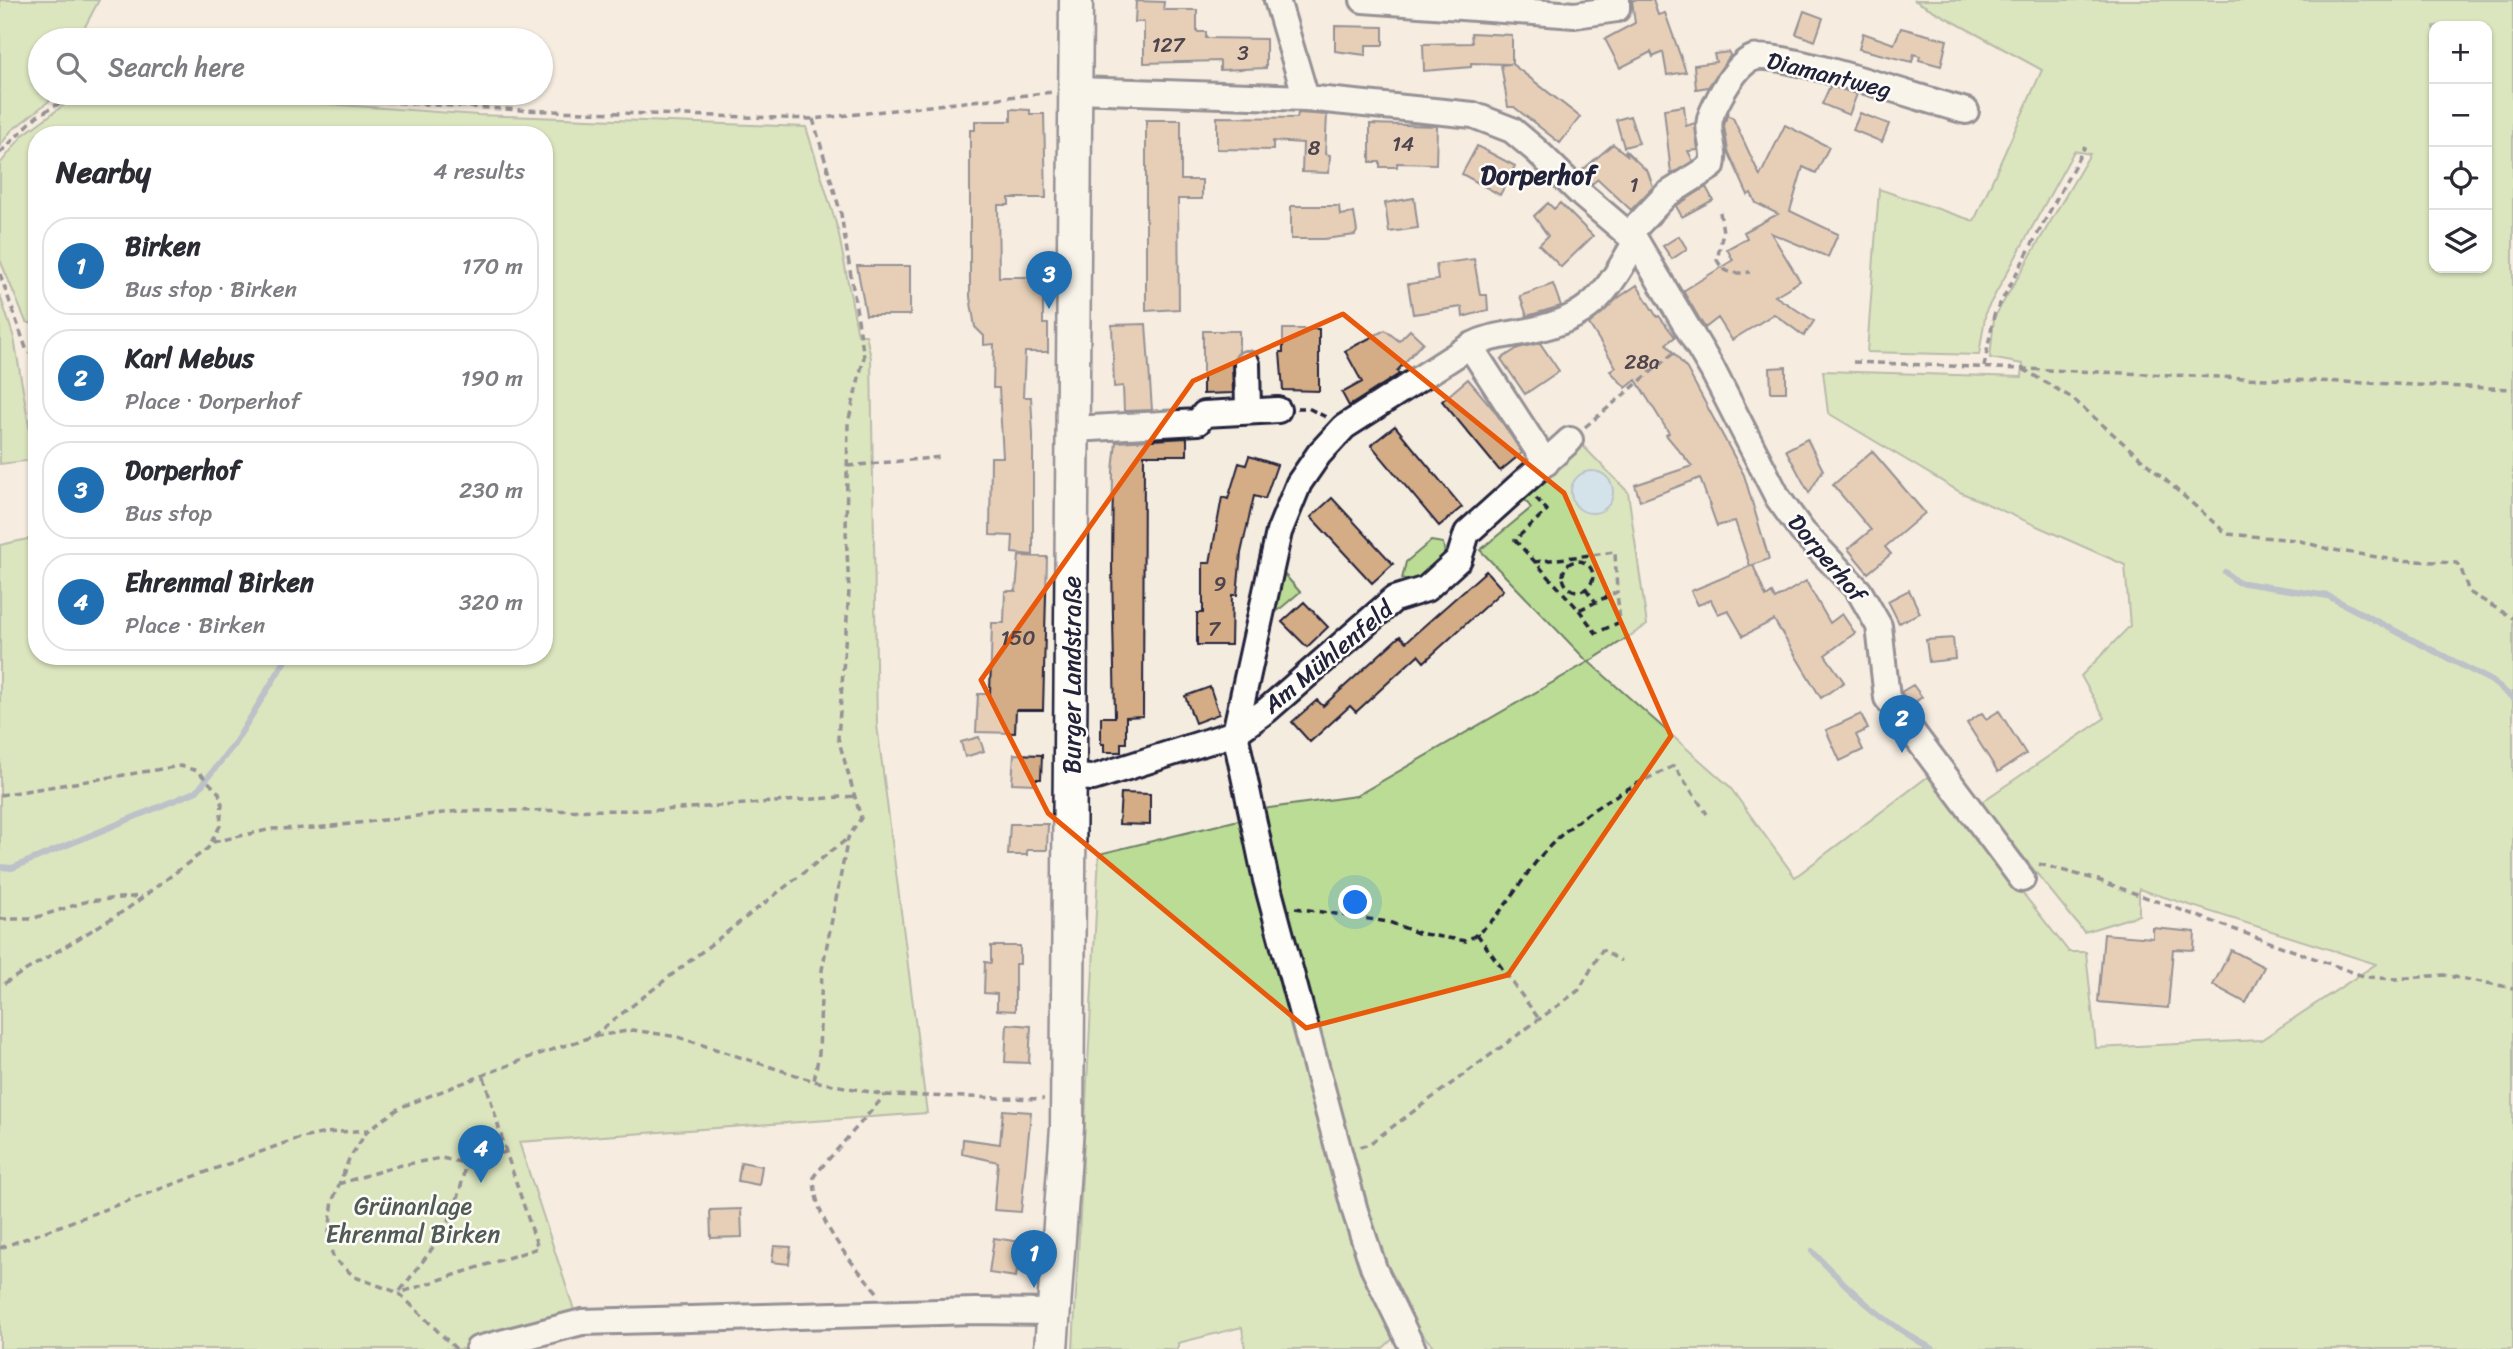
<!DOCTYPE html>
<meta charset="utf-8">
<style>
body{margin:0;font-family:Sriracha,sans-serif;background:#f7f7f7;color:#2b2b33}
.controls{position:absolute;right:21px;top:21px;display:grid;overflow:hidden;border-radius:14px;box-shadow:0 2px 5px #0004}
.controls button{width:63px;height:63px;display:grid;place-items:center;padding:0;border:0;border-bottom:2px solid #e1e1e2;background:#fff;color:#2b2b33;font:35px sans-serif}
.you{position:absolute;left:1356px;top:903px;width:24px;height:24px;margin:-18px;border:5px solid #fff;border-radius:50%;background:#1a73e8;box-shadow:0 0 0 10px #1a73e833}
.badge{display:grid;place-items:center;width:46px;height:46px;border-radius:50%;background:#1f6fb2;color:#fff;font-size:23px;font-weight:700}
.pin{position:absolute;translate:-50% -58px;filter:drop-shadow(0 2px 4px #0008)}
.pin::after{content:'';position:absolute;top:37px;width:24px;height:21px;background:inherit;clip-path:polygon(0 0,100% 0,50% 100%)}
.list{margin:0;padding:0;list-style:none}
h2{display:flex;justify-content:space-between;align-items:center;height:91px;margin:0;padding:0 28px;font-size:30px}
h2 small{font-size:23px;font-weight:400;color:#7c7c81}
.list li{display:grid;grid-template-columns:46px 1fr auto;gap:21px;align-items:center;box-sizing:border-box;height:98px;margin:0 14px 14px;padding:0 14px;border:2px solid #e1e1e2;border-radius:28px}
.list b{display:block;font-size:26px;white-space:nowrap}
.list p{margin:0;font-size:23px;white-space:nowrap;color:#7c7c81}
.list em{font-size:23px;font-style:normal;color:#7c7c81}
.icon{flex:none;width:38px;height:38px;fill:none;stroke:currentColor;stroke-width:2;stroke-linecap:round;stroke-linejoin:round}
.map{position:relative;flex:none;width:2513px;height:1349px;overflow:hidden}
.search{position:absolute;background:#fff;box-shadow:0 2px 5px #0004;left:28px;top:28px;width:525px;height:77px;display:flex;align-items:center;gap:18px;box-sizing:border-box;padding:0 24px;border-radius:38px;color:#7c7c81;font-size:26px}
.panel{position:absolute;background:#fff;box-shadow:0 2px 5px #0004;left:28px;top:126px;width:525px;height:539px;border-radius:28px}
.map>svg:first-child{display:block}
.green{fill:#bbdc95;stroke:#6e7f68;stroke-width:2;fill-rule:evenodd}
.water{fill:#abd6f6;stroke:#748eab;stroke-width:2}
.lines{fill:none;stroke-linecap:round;stroke-linejoin:round}
.stream{stroke:#748eab;stroke-width:6}
.building{fill:#d4ac86;stroke:#22223b;stroke-width:2}
.minor-casing{stroke:#22223b;stroke-width:30}
.major-casing{stroke:#22223b;stroke-width:37}
.path{stroke:#22223b;stroke-width:3.5;stroke-dasharray:7 5;stroke-linecap:butt}
.minor{stroke:#fdfcf7;stroke-width:24}
.major{stroke:#fdfcf7;stroke-width:32}
.marked{fill:none;stroke:#e8590c;stroke-width:5;stroke-linejoin:round}
.labels{text-anchor:middle;stroke-width:5;stroke-linejoin:round;paint-order:stroke}
.number-label{font-size:21px;fill:#4e444e}
.street-label{font-size:24px;fill:#22223b;stroke:#fdfcf7}
.park-label{font-size:24px;fill:#505a56;stroke:#fdfcf7}
.neighbourhood-label{font-size:26px;font-weight:bold;fill:#22223b;stroke:#fdfcf7}
</style>
<div class="map">
<svg width="2513" height="1349" viewBox="0 0 2513 1349">
<rect width="100%" height="100%" fill="#f5ece0"/>
<filter id="ink" filterUnits="userSpaceOnUse"><feTurbulence type="fractalNoise" baseFrequency=".0143" numOctaves="2"/><feDisplacementMap in="SourceGraphic" scale="14" xChannelSelector="R" yChannelSelector="G"/><feConvolveMatrix kernelMatrix="1 2 1 2 8 2 1 2 1" color-interpolation-filters="sRGB"/></filter>
<g filter="url(#ink)">
<path class="green" d="M 0,0 L 99,0 L 78,40 L 40,40 L 40,93 L 55,93 L 53,98 L 11,131 L 0,146 Z
M 1914,0 L 2513,0 L 2513,1349 L 1436,1349 L 1413,1325 L 1381,1273 L 1284,907 L 1262,809 L 1356,796 L 1588,662 L 1480,550 L 1531,508 L 1523,497 L 1581,444 L 1628,492 L 1647,625 L 1589,662 L 1729,786 L 1795,877 L 1930,775 L 2069,952 L 2086,952 L 2096,1048 L 2261,1040 L 2376,964 L 2139,889 L 2139,915 L 2084,932 L 1980,803 L 2105,718 L 2081,676 L 2130,626 L 2125,565 L 1960,492 L 1828,413 L 1823,371 L 2022,377 L 2023,364 L 1990,358 L 1994,318 L 2090,154 L 2074,151 L 1986,311 L 1979,355 L 1867,352 L 1879,189 L 1974,221 L 2042,70 ZM 2434,26 L 2487,26 L 2487,268 L 2434,268 Z
M 96,96 L 218,96 L 478,115 L 806,127 L 838,230 L 858,335 L 866,335 L 871,358 L 877,725 L 927,1113 L 519,1142 L 575,1313 L 466,1349 L 0,1349 L 0,545 L 37,537 L 37,656 L 544,656 L 544,135 L 37,135 L 37,325 L 26,322 L 0,260 L 0,164 L 23,135 L 68,102 Z
M 0,295 L 14,338 L 35,460 L 0,464 Z
M 1431,541 L 1443,543 L 1446,559 L 1420,584 L 1402,579 L 1406,562 Z
M 1277,573 L 1285,575 L 1300,592 L 1268,619 Z
M 1243,819 L 1396,1336 L 1382,1349 L 1245,1349 L 1242,1327 L 1178,1343 L 1178,1349 L 1073,1349 L 1099,854 Z"/>
<path class="water" d="M1571 492a21 21 0 1 1 42 0a21 21 0 1 1-42 0Z"/>
<g class="lines">
<path class="stream" d="M 2225,572 L 2237,582 L 2328,596 L 2490,680 L 2513,698
M 0,867 L 12,868 L 197,791 L 233,746 L 288,656
M 1812,1251 C 1848,1289 1886,1325 1933,1349"/>
</g>
<path class="building" d="M 1632,0 L 1653,0 L 1658,15 L 1665,13 L 1686,72 L 1667,75 L 1663,52 L 1653,57 L 1651,52 L 1620,68 L 1605,39 L 1635,23 Z
M 1136,1 L 1164,2 L 1163,10 L 1197,10 L 1197,32 L 1206,32 L 1206,38 L 1266,39 L 1266,68 L 1220,70 L 1220,61 L 1144,63 L 1144,22 L 1135,22 Z
M 1804,11 L 1823,18 L 1815,41 L 1796,34 Z
M 1335,26 L 1383,27 L 1383,45 L 1366,45 L 1366,55 L 1335,51 Z
M 1901,28 L 1947,40 L 1941,66 L 1919,60 L 1920,56 L 1914,54 L 1912,62 L 1859,49 L 1863,33 L 1894,44 Z
M 1471,33 L 1512,35 L 1512,64 L 1580,117 L 1560,143 L 1514,107 L 1508,107 L 1501,65 L 1510,64 L 1471,63 L 1471,67 L 1424,71 L 1423,44 L 1472,43 Z
M 1729,52 L 1730,56 L 1708,87 L 1696,89 L 1694,65 L 1716,62 L 1714,54 Z
M 1830,86 L 1857,94 L 1849,115 L 1822,104 Z
M 1684,106 L 1686,126 L 1695,123 L 1698,150 L 1688,151 L 1693,161 L 1671,174 L 1664,109 Z
M 1011,109 L 1030,110 L 1030,114 L 1044,114 L 1046,198 L 1009,198 L 1009,205 L 998,205 L 999,277 L 1043,277 L 1043,324 L 1048,324 L 1048,352 L 1025,352 L 1023,397 L 1031,397 L 1033,434 L 1033,555 L 1012,553 L 1013,536 L 990,535 L 991,457 L 1003,457 L 999,388 L 993,388 L 994,344 L 984,345 L 984,336 L 975,327 L 970,297 L 970,130 L 975,130 L 975,121 L 1011,121 Z
M 1298,113 L 1327,115 L 1325,154 L 1330,155 L 1329,173 L 1302,172 L 1303,143 L 1273,141 L 1273,150 L 1217,149 L 1217,117 L 1297,118 Z
M 1860,113 L 1889,124 L 1882,142 L 1853,130 Z
M 1727,115 L 1733,118 L 1760,176 L 1785,125 L 1829,147 L 1816,173 L 1803,167 L 1790,211 L 1838,234 L 1828,257 L 1771,233 L 1800,281 L 1775,296 L 1814,321 L 1804,336 L 1774,314 L 1732,340 L 1718,318 L 1705,328 L 1683,291 L 1733,260 L 1727,249 L 1747,238 L 1744,232 L 1778,214 L 1756,203 L 1751,193 L 1748,195 L 1728,151 L 1724,126 Z
M 1630,116 L 1639,143 L 1624,147 L 1616,120 Z
M 1146,120 L 1181,120 L 1181,180 L 1202,180 L 1202,199 L 1178,199 L 1179,309 L 1146,311 Z
M 1370,124 L 1437,126 L 1436,164 L 1397,163 L 1397,167 L 1380,167 L 1380,162 L 1370,162 Z
M 1613,144 L 1627,155 L 1625,150 L 1648,172 L 1653,187 L 1631,210 L 1598,179 L 1592,184 L 1580,172 Z
M 1477,146 L 1515,166 L 1500,195 L 1462,174 Z
M 1706,187 L 1713,200 L 1682,217 L 1676,206 Z
M 1414,198 L 1418,228 L 1389,232 L 1385,203 Z
M 1548,203 L 1554,209 L 1560,203 L 1593,236 L 1561,267 L 1539,245 L 1548,236 L 1534,216 Z
M 1291,206 L 1339,206 L 1340,215 L 1354,213 L 1357,231 L 1355,235 L 1324,239 L 1291,239 Z
M 1679,236 L 1687,249 L 1672,259 L 1663,246 Z
M 1474,259 L 1480,295 L 1487,295 L 1488,310 L 1463,317 L 1462,307 L 1413,314 L 1408,284 L 1438,280 L 1436,264 Z
M 857,266 L 910,266 L 910,315 L 866,315 Z
M 1553,284 L 1561,306 L 1527,316 L 1520,296 Z
M 1637,285 L 1657,317 L 1659,316 L 1675,337 L 1666,344 L 1687,369 L 1744,475 L 1769,559 L 1750,566 L 1735,521 L 1717,526 L 1700,478 L 1640,501 L 1635,485 L 1692,466 L 1666,435 L 1669,433 L 1636,380 L 1626,388 L 1610,371 L 1616,367 L 1589,324 L 1618,298 Z
M 1146,324 L 1152,410 L 1124,411 L 1123,386 L 1114,387 L 1112,325 Z
M 1283,329 L 1319,329 L 1319,391 L 1283,390 L 1280,352 L 1283,352 Z
M 1385,330 L 1399,341 L 1410,330 L 1423,342 L 1397,371 L 1399,374 L 1349,406 L 1342,393 L 1362,382 L 1345,351 Z
M 1203,331 L 1239,331 L 1239,352 L 1232,364 L 1233,393 L 1203,394 Z
M 1540,343 L 1559,371 L 1525,394 L 1501,359 L 1518,348 Z
M 1786,367 L 1786,392 L 1771,392 L 1770,368 Z
M 1468,379 L 1494,410 L 1522,453 L 1500,471 L 1442,401 Z
M 1395,426 L 1462,507 L 1439,526 L 1371,445 Z
M 1187,438 L 1187,455 L 1144,455 L 1143,716 L 1126,717 L 1126,743 L 1121,743 L 1121,752 L 1104,752 L 1104,744 L 1101,744 L 1101,717 L 1115,717 L 1112,568 L 1113,471 L 1116,442 Z
M 1807,439 L 1823,470 L 1809,493 L 1786,450 Z
M 1872,451 L 1925,513 L 1885,547 L 1891,554 L 1868,573 L 1848,549 L 1871,530 L 1833,485 Z
M 1249,456 L 1277,465 L 1265,499 L 1254,496 L 1241,553 L 1237,595 L 1232,595 L 1231,645 L 1197,645 L 1197,613 L 1203,613 L 1203,563 L 1210,563 L 1222,497 L 1228,499 L 1239,463 L 1246,465 Z
M 1332,498 L 1393,564 L 1372,583 L 1311,517 Z
M 1019,556 L 1047,557 L 1043,710 L 1016,710 L 1015,733 L 976,732 L 978,694 L 990,694 L 992,623 L 1004,623 L 1005,591 L 1016,591 Z
M 1753,565 L 1766,597 L 1772,593 L 1775,599 L 1806,581 L 1830,623 L 1842,614 L 1855,633 L 1825,655 L 1844,682 L 1821,698 L 1774,620 L 1743,636 L 1728,610 L 1718,614 L 1711,600 L 1698,605 L 1691,591 Z
M 1486,571 L 1503,590 L 1424,662 L 1418,655 L 1356,712 L 1350,706 L 1310,742 L 1292,722 L 1317,700 L 1323,706 L 1400,636 L 1406,642 Z
M 1909,590 L 1920,613 L 1899,623 L 1888,601 Z
M 1304,602 L 1328,627 L 1307,647 L 1282,622 Z
M 1953,638 L 1955,659 L 1929,662 L 1926,640 Z
M 1913,685 L 1922,697 L 1911,705 L 1901,692 Z
M 1210,687 L 1219,714 L 1195,723 L 1185,696 Z
M 1999,711 L 2026,754 L 1998,772 L 1967,723 L 1982,713 L 1986,719 Z
M 1861,714 L 1868,729 L 1856,735 L 1863,750 L 1840,761 L 1826,730 Z
M 979,737 L 984,751 L 965,757 L 961,742 Z
M 1014,754 L 1042,755 L 1041,779 L 1035,779 L 1035,784 L 1012,783 Z
M 1121,793 L 1150,794 L 1150,825 L 1119,824 Z
M 1010,824 L 1048,824 L 1047,850 L 1027,850 L 1027,855 L 1008,855 Z
M 2153,928 L 2195,932 L 2194,950 L 2173,949 L 2168,1008 L 2098,1002 L 2104,934 L 2153,938 Z
M 991,946 L 1020,946 L 1020,964 L 1015,964 L 1015,1011 L 997,1010 L 997,994 L 984,993 L 985,962 L 991,963 Z
M 2231,950 L 2264,967 L 2246,1003 L 2213,985 Z
M 1007,1024 L 1031,1026 L 1029,1063 L 1005,1062 Z
M 1003,1110 L 1031,1112 L 1021,1212 L 994,1210 L 998,1162 L 962,1154 L 963,1139 L 1000,1144 Z
M 741,1162 L 762,1166 L 759,1185 L 738,1181 Z
M 741,1209 L 742,1237 L 711,1238 L 710,1210 Z
M 994,1238 L 1021,1242 L 1016,1277 L 989,1273 Z
M 774,1246 L 791,1247 L 789,1264 L 772,1262 Z"/>
<g class="lines">
<defs>
<path id="minor" d="M 1277,0 L 1306,98
M 1363,0 L 1575,15 L 1617,9 L 1617,0
M 1076,90 L 1306,98 L 1473,115 L 1512,130 L 1537,151 L 1582,195 L 1636,241 L 1712,369 L 1778,498 L 1802,531 L 1859,591 L 1879,626 L 1887,698 L 2022,879
M 1629,234 L 1666,195 L 1712,166 C 1717,148 1704,131 1712,113 C 1719,97 1736,64 1753,58 C 1778,50 1931,102 1966,111
M 1470,346 C 1489,336 1507,335 1528,331 C 1592,318 1606,294 1636,241
M 1247,364 L 1248,410
M 1074,429 L 1198,422 L 1204,414 L 1278,410
M 1072,777 L 1093,778 L 1235,733 L 1267,710 L 1394,599 L 1426,589 L 1459,559 L 1467,533 L 1570,440
M 478,1349 L 582,1322 L 975,1311 L 1055,1312
M 1413,1349 L 1374,1269 L 1355,1211 L 1266,880 L 1235,733 L 1279,532 L 1299,483 L 1319,454 L 1344,427 L 1470,346 L 1546,463"/>
<path id="major" d="M 1051,1349 L 1067,1127 L 1076,0"/>
</defs>
<use href="#minor" class="minor-casing"/>
<use href="#major" class="major-casing"/>
<path class="path" d="M 242,93 L 520,110 L 813,119 L 1053,92
M 813,119 L 841,214 L 864,357 L 848,423 L 846,531 L 849,591 L 838,738 L 861,818 L 848,838 L 822,970 L 819,1053 L 814,1081
M 0,153 L 37,116 L 78,93
M 1720,212 L 1723,232 L 1717,260 C 1725,275 1735,274 1750,272
M 0,274 L 27,351 L 37,356
M 1853,362 L 2513,389
M 1984,367 L 1994,315 L 2085,146
M 2023,369 L 2072,398 L 2227,534 L 2297,540 L 2328,549 L 2395,560 L 2456,563 L 2460,566 L 2469,592 L 2513,618
M 1297,408 L 1308,408 L 1326,417
M 1585,427 L 1676,351
M 848,466 L 942,457
M1563 576a15 15 0 1 1 30 0a15 15 0 1 1-30 0Z
M 1534,562 L 1615,552 L 1617,592 L 1579,610 L 1515,540 L 1547,510 L 1536,498
M 1586,589 L 1595,601
M 1579,610 L 1596,633 L 1620,622 L 1617,592
M 0,795 L 180,766 L 198,771 L 219,793 L 222,804 L 220,826 L 208,848 L 127,909 L 0,986
M 213,842 L 272,829 L 316,828 L 460,811 L 664,810 L 856,796
M 2039,864 L 2098,880 L 2366,977 L 2395,979 L 2444,975 L 2513,988
M 1295,908 L 1389,922 L 1418,933 L 1466,941 C 1505,919 1519,878 1548,848 C 1583,811 1628,787 1674,766 L 1707,814
M 0,919 L 31,919 L 88,901 L 142,896
M 1477,934 L 1539,1019
M 593,1036 L 847,839
M 484,1077 L 506,1152
M 1360,1147 L 1369,1144 L 1579,990 L 1602,950 L 1621,961
M 338,1184 L 397,1166 L 441,1158 L 465,1163 L 506,1152 L 538,1248 L 399,1293
M 0,1248 L 293,1140 L 326,1133 L 368,1130
M 400,1291 C 434,1246 458,1222 465,1163
M 877,1292 C 848,1258 814,1222 814,1176 L 885,1095
M 456,1349 L 399,1293 L 355,1277 L 334,1259 L 328,1241 L 333,1200 L 349,1159 L 368,1130 L 401,1107 L 530,1057 L 591,1037 L 633,1030 L 678,1037 L 814,1081 L 885,1095 L 1044,1099"/>
<use href="#minor" class="minor"/>
<use href="#major" class="major"/>
</g>
</g>
<path d="M0 0H2513V1349H0ZM 1343,314 L 1564,493 L 1671,736 L 1508,975 L 1306,1028 L 1048,813 L 981,680 L 1193,381 Z" fill="#f5ece0" fill-opacity=".55" fill-rule="evenodd"/>
<path class="marked" d="M 1343,314 L 1564,493 L 1671,736 L 1508,975 L 1306,1028 L 1048,813 L 981,680 L 1193,381 Z"/>
<g class="labels">
<g class="number-label">
<text x="1168" y="52">127</text>
<text x="1243" y="60">3</text>
<text x="1403" y="151">14</text>
<text x="1314" y="155">8</text>
<text x="1634" y="192">1</text>
<text x="1642" y="369">28a</text>
<text x="1220" y="591">9</text>
<text x="1214" y="636">7</text>
<text x="1018" y="645">150</text>
</g>
<g class="street-label">
<text transform="translate(1829 75) rotate(14)" y="8">Diamantweg</text>
<text transform="translate(1827 558) rotate(50)" y="8">Dorperhof</text>
<text transform="translate(1328 657) rotate(-40)" y="8">Am Mühlenfeld</text>
<text transform="translate(1072 675) rotate(-90)" y="8">Burger Landstraße</text>
</g>
<g class="park-label">
<text x="413" y="1214">Grünanlage<tspan x="413" dy="28">Ehrenmal Birken</tspan></text>
</g>
<g class="neighbourhood-label">
<text x="1538" y="184">Dorperhof</text>
</g>
</g>
</svg>
<div class="controls">
<button>+</button>
<button>−</button>
<button><svg class="icon" aria-label="locate" viewBox="0 0 24 24"><circle cx="12" cy="12" r="6"/><path d="M12 2v4M12 18v4M2 12h4M18 12h4"/></svg></button>
<button><svg class="icon" aria-label="layers" viewBox="0 0 24 24"><path d="M12 4l9 5-9 5-9-5zM3 14l9 5 9-5"/></svg></button>
</div>
<div class="you"></div>
<div class="pin badge" style="left:1034px;top:1288px">1</div>
<div class="pin badge" style="left:1902px;top:753px">2</div>
<div class="pin badge" style="left:1049px;top:309px">3</div>
<div class="pin badge" style="left:481px;top:1183px">4</div>
<div class="search"><svg class="icon" aria-label="search" viewBox="0 0 24 24"><circle cx="10" cy="10" r="6"/><path d="M15 15l6 6"/></svg>Search here</div>
<section class="panel">
<h2>Nearby<small>4 results</small></h2>
<ul class="list">
<li><span class="badge">1</span><div><b>Birken</b><p>Bus stop · Birken</p></div><em>170 m</em></li>
<li><span class="badge">2</span><div><b>Karl Mebus</b><p>Place · Dorperhof</p></div><em>190 m</em></li>
<li><span class="badge">3</span><div><b>Dorperhof</b><p>Bus stop</p></div><em>230 m</em></li>
<li><span class="badge">4</span><div><b>Ehrenmal Birken</b><p>Place · Birken</p></div><em>320 m</em></li>
</ul>
</section>
</div>
